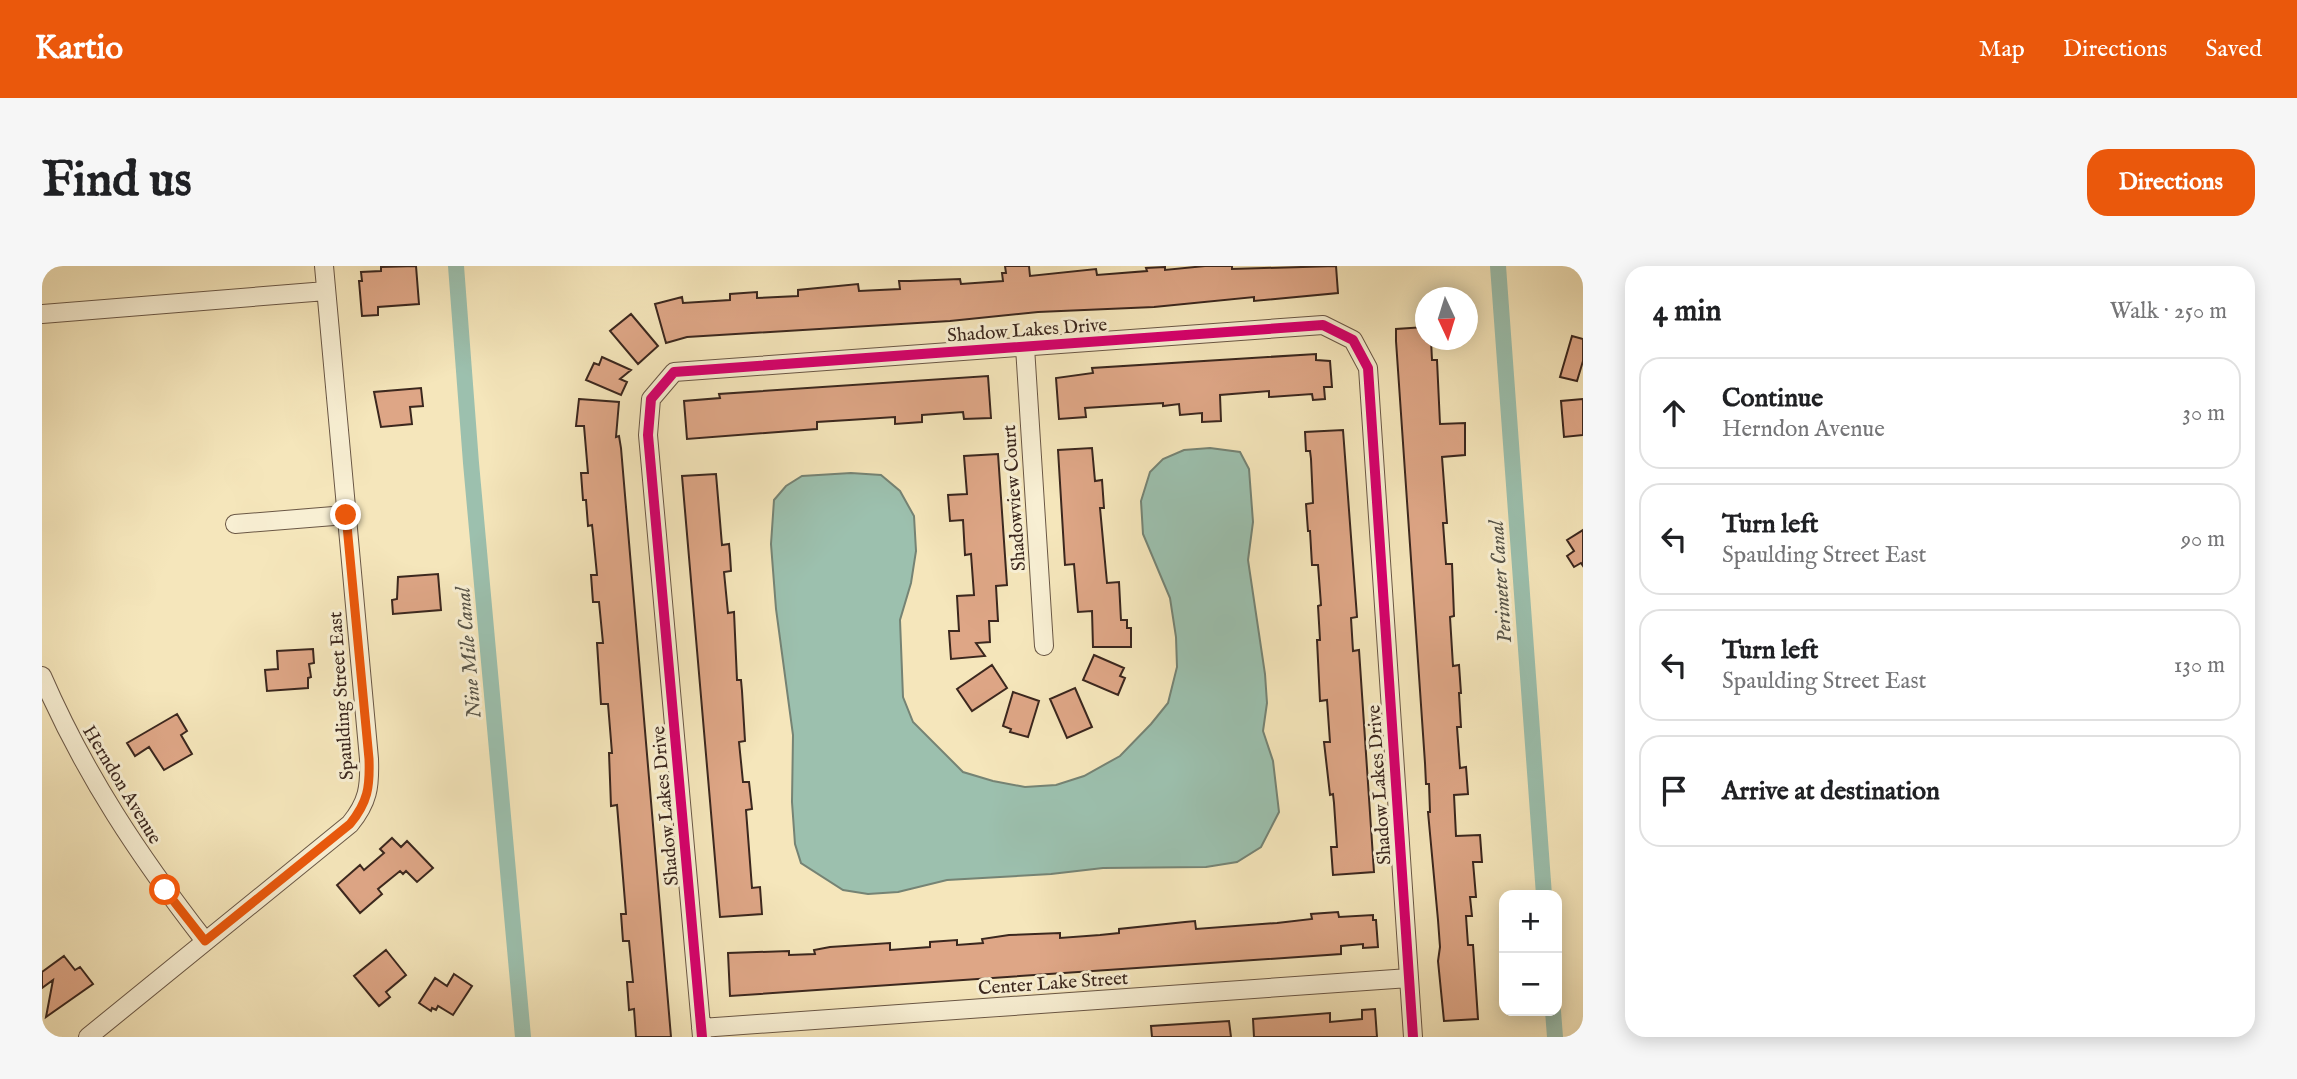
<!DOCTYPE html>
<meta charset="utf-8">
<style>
body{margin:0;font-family:"IM FELL English",serif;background:#f6f6f6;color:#202124}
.controls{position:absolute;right:21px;bottom:21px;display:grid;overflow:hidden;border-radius:14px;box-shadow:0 4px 18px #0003}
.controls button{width:63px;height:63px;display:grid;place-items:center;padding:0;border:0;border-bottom:2px solid #e0e0e0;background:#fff;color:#202124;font:35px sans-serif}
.compass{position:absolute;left:1373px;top:21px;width:63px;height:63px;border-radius:50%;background:#fff;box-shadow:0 4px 18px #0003;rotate:176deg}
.stop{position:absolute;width:21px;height:21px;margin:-16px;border:5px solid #ea580c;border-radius:50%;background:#fff}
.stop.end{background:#ea580c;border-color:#fff;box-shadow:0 2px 7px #0008}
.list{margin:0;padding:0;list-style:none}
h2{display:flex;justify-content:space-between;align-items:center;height:91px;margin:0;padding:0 28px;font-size:30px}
h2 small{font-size:23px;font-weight:400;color:#757577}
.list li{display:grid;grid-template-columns:46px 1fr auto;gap:21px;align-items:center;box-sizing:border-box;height:112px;margin:0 14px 14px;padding:0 14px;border:2px solid #e0e0e0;border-radius:21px}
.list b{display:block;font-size:26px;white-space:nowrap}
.list p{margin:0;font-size:23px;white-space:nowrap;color:#757577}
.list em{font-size:23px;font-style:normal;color:#757577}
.icon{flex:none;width:38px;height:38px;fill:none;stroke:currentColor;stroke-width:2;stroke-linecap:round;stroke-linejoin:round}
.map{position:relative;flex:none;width:1541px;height:771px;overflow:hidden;border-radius:21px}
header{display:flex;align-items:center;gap:42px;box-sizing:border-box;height:98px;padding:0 35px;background:#ea580c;color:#fff}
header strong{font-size:33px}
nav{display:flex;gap:38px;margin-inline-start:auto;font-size:24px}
.intro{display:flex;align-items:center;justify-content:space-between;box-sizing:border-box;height:168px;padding:0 42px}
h1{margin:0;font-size:49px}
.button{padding:18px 32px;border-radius:21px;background:#ea580c;color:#fff;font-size:24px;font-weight:700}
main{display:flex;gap:42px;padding:0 42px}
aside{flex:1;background:#fff;border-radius:21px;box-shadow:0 4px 18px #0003}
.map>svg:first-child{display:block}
.water{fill:#9cc0ae;stroke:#758374;stroke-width:2}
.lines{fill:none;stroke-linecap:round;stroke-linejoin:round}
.canal{stroke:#9cc0ae;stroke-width:16}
.building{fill:#dea686;stroke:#3b271e;stroke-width:2}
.minor-casing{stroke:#6a5745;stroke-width:20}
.minor{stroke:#f8efd3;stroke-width:18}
.cycleway-casing{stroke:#f8efd3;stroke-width:15}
.cycleway{stroke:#d6006c;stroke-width:10}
.route{stroke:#ea580c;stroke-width:9}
.labels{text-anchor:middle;stroke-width:6;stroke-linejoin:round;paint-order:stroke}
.street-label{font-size:19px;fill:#3b271e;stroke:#f8efd3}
.water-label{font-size:21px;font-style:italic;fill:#585549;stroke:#f8efd3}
</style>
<header>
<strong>Kartio</strong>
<nav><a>Map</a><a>Directions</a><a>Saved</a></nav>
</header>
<div class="intro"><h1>Find us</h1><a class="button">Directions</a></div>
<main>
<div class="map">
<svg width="1541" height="771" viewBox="0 0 1541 771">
<rect width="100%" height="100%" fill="#f5e6bb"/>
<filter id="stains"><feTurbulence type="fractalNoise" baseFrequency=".00286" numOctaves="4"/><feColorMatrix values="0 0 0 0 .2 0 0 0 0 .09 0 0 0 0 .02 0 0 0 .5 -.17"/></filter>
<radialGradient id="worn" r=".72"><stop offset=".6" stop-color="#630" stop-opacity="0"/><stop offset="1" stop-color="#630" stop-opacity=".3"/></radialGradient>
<path class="water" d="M 1168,182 L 1198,186 L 1207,203 L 1211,256 L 1206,294 L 1223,408 L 1225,437 L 1221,465 L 1231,495 L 1237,546 L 1219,581 L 1195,596 L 1164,601 L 1061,602 L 1009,608 L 905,614 L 856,626 L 826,628 L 801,624 L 759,597 L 753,578 L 750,536 L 751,469 L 734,343 L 729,278 L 732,234 L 744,220 L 760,210 L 809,207 L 839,209 L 858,225 L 872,250 L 874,285 L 869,317 L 858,354 L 861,431 L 871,456 L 921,506 L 951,515 L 983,521 L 1014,519 L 1042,510 L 1078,490 L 1109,458 L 1126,437 L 1135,401 L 1134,371 L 1128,332 L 1101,268 L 1099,235 L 1108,206 L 1121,193 L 1142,184 Z"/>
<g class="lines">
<path class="canal" d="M 414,0 L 429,197 L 481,771
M 1456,0 L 1502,629
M 1511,745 L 1513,771"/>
</g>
<path class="building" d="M 374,0 L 377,38 L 336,41 L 336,49 L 320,50 L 317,15 L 320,15 L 319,6 L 339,5 L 339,1 Z
M 963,0 L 987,0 L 988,10 L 1054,3 L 1055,9 L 1105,5 L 1104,2 L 1123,1 L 1123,4 L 1163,0 L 1190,0 L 1190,3 L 1294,0 L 1296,27 L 1212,35 L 1212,31 L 1112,41 L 996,46 L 908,55 L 645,71 L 624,77 L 613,38 L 640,31 L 641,37 L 688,34 L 688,28 L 715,26 L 715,32 L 756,30 L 756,24 L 816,18 L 817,25 L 858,23 L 857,15 L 868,15 L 918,13 L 919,18 L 961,15 L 960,7 L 964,7 Z
M 589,48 L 616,80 L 596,98 L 568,65 Z
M 1383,61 L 1383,74 L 1389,74 L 1390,94 L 1395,94 L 1398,158 L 1423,157 L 1423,189 L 1400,191 L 1405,257 L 1401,257 L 1404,298 L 1410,298 L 1412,350 L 1408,351 L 1411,400 L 1417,399 L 1419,427 L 1417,427 L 1419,461 L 1415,461 L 1418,502 L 1424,501 L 1426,528 L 1412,529 L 1414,570 L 1438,569 L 1440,596 L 1431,596 L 1434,631 L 1428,631 L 1430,650 L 1424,650 L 1426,679 L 1431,679 L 1436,753 L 1402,755 L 1396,695 L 1398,681 L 1396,654 L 1386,546 L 1388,546 L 1387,518 L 1384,518 L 1383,497 L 1354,75 L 1354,63 Z
M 1530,70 L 1541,73 L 1541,95 L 1535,115 L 1518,111 Z
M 1274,88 L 1274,94 L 1288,95 L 1290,121 L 1282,121 L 1283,133 L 1271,134 L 1270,128 L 1227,131 L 1227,125 L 1178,129 L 1179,155 L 1160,156 L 1160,147 L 1138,149 L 1137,138 L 1121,140 L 1121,137 L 1043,142 L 1044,151 L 1017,153 L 1014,112 L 1051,107 L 1050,102 Z
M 560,91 L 589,104 L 578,113 L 585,116 L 579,129 L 544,114 L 552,97 L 557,99 Z
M 946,110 L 949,152 L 922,153 L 921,146 L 880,149 L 880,156 L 853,158 L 853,151 L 807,154 L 775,156 L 775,163 L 645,173 L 642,135 L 678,132 L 677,128 Z
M 379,122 L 381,140 L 368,141 L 370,158 L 339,161 L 332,126 Z
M 537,133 L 577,136 L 574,171 L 577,170 L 579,182 L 629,771 L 594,771 L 592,743 L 587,744 L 585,716 L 591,716 L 587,675 L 581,675 L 579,648 L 584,648 L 575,539 L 569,540 L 567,487 L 570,487 L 566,438 L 559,438 L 555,377 L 561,377 L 557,336 L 551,336 L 549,309 L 555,309 L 551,268 L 550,259 L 546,260 L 544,234 L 541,234 L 539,207 L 546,207 L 542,160 L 534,160 Z
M 1541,133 L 1541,169 L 1522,171 L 1519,135 Z
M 1301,164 L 1315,351 L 1309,352 L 1311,385 L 1317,384 L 1332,606 L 1291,609 L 1289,581 L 1295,581 L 1292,537 L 1291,528 L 1288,529 L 1282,476 L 1288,476 L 1285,434 L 1278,435 L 1275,374 L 1278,374 L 1276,340 L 1279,339 L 1276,299 L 1270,299 L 1268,265 L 1266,265 L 1264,238 L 1271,237 L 1269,193 L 1268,185 L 1264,185 L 1263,166 Z
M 1050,182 L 1053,215 L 1060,214 L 1062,242 L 1058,242 L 1065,317 L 1077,316 L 1079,354 L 1085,354 L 1085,362 L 1089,362 L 1089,381 L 1051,381 L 1050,345 L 1036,346 L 1032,298 L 1023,299 L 1016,184 Z
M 956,188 L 965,319 L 954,320 L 956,355 L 947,355 L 948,376 L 934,377 L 943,390 L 909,393 L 907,365 L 917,365 L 915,330 L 932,329 L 929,288 L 923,289 L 921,254 L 908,255 L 906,229 L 925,228 L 922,190 Z
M 674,208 L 680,279 L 687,278 L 688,289 L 689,305 L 682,306 L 686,347 L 692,346 L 695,414 L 699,414 L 700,425 L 703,475 L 697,476 L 701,516 L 707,516 L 710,543 L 704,544 L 710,622 L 718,621 L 720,648 L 678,651 L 640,210 Z
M 1541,264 L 1541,300 L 1539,297 L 1532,301 L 1525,290 L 1532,285 L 1525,274 Z
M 396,308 L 399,344 L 351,348 L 350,334 L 355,333 L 356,311 Z
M 271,383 L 272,397 L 267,398 L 269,411 L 266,412 L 266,422 L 225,425 L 223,404 L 236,403 L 235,385 Z
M 1052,389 L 1082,402 L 1078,410 L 1083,412 L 1076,429 L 1041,414 Z
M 950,399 L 965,422 L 930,445 L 915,423 Z
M 1033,422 L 1050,461 L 1025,472 L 1008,433 Z
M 971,426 L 997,435 L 986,471 L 968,466 L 969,463 L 961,460 Z
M 135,448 L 145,465 L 139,469 L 150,488 L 122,504 L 107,481 L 93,490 L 85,477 Z
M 350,572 L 359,581 L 365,575 L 391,602 L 375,616 L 364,605 L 361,608 L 358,605 L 336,623 L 340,628 L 318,647 L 295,619 L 318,599 L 322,604 L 342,587 L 338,583 Z
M 1296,646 L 1297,651 L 1331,649 L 1331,654 L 1334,654 L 1336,681 L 1321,682 L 1321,678 L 1299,680 L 1299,688 L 688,730 L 686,687 L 747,685 L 747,689 L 773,688 L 772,684 L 788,681 L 848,677 L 848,684 L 888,681 L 888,676 L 915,674 L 915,679 L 941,677 L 940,673 L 967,669 L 1018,667 L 1018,672 L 1058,669 L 1077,667 L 1077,663 L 1143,656 L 1153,655 L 1154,663 L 1235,657 L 1270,653 L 1269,648 Z
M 344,684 L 364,709 L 344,726 L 348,731 L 337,740 L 312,710 Z
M 22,690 L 33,704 L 38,701 L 51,718 L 4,751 L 11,714 L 0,722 L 0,706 Z
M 412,708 L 430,720 L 411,749 L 396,740 L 394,744 L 390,742 L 389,745 L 377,737 L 393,712 L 405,720 Z
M 1333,743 L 1335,771 L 1212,771 L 1211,753 L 1288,747 L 1288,756 L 1320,753 L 1320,744 Z
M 1187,755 L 1189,771 L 1110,771 L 1109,760 Z"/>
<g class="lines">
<defs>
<path id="minor" d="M 0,48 L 284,25
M 983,81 L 1002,380
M 193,258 L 304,249
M 0,410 C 43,509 97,590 163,675
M 659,762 L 1367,712
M 46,771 L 308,558 C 326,536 328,521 327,493 L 282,0
M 660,771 L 606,169 L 609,133 L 632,106 L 1281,59 L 1311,74 L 1326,102 L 1371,771"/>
</defs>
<use href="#minor" class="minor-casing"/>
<use href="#minor" class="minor"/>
<defs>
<path id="cycleway" d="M 660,771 L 606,169 L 609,133 L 632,106 L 1281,59 L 1311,74 L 1326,102 L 1371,771"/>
</defs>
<use href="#cycleway" class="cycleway-casing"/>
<use href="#cycleway" class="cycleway"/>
</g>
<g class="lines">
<path class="route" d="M 123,624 L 163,675 L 308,558 C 326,536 328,521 327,493 L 304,249"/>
</g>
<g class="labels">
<g class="street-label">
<text transform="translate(985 63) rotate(-4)" y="7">Shadow Lakes Drive</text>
<text transform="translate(971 232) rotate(-94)" y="7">Shadowview Court</text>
<text transform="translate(298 430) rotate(-94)" y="7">Spaulding Street East</text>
<text transform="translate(81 518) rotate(59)" y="7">Herndon Avenue</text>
<text transform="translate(1336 519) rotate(-94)" y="7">Shadow Lakes Drive</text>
<text transform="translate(622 540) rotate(-95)" y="7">Shadow Lakes Drive</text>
<text transform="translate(1011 716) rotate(-4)" y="7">Center Lake Street</text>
</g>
<g class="water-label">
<text transform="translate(1458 316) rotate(-94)" y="7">Perimeter Canal</text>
<text transform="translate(426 387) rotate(-95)" y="7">Nine Mile Canal</text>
</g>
</g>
<rect width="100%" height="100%" filter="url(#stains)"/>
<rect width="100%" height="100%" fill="url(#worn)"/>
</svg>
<div class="controls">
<button>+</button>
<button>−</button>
</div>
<svg class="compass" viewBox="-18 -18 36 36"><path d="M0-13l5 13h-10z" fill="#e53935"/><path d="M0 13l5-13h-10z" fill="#757577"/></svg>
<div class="stop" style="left:123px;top:624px"></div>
<div class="stop end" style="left:304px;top:249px"></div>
</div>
<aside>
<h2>4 min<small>Walk · 250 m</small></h2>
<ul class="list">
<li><svg class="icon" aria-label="ahead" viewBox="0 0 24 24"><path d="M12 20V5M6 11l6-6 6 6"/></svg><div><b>Continue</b><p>Herndon Avenue</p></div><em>30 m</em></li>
<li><svg class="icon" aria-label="left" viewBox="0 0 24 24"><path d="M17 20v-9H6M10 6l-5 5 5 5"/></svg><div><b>Turn left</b><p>Spaulding Street East</p></div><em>90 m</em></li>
<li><svg class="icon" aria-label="left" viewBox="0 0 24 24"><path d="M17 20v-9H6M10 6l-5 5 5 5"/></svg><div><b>Turn left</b><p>Spaulding Street East</p></div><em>130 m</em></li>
<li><svg class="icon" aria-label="arrive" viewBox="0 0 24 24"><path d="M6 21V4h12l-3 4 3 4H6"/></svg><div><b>Arrive at destination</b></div></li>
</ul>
</aside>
</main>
